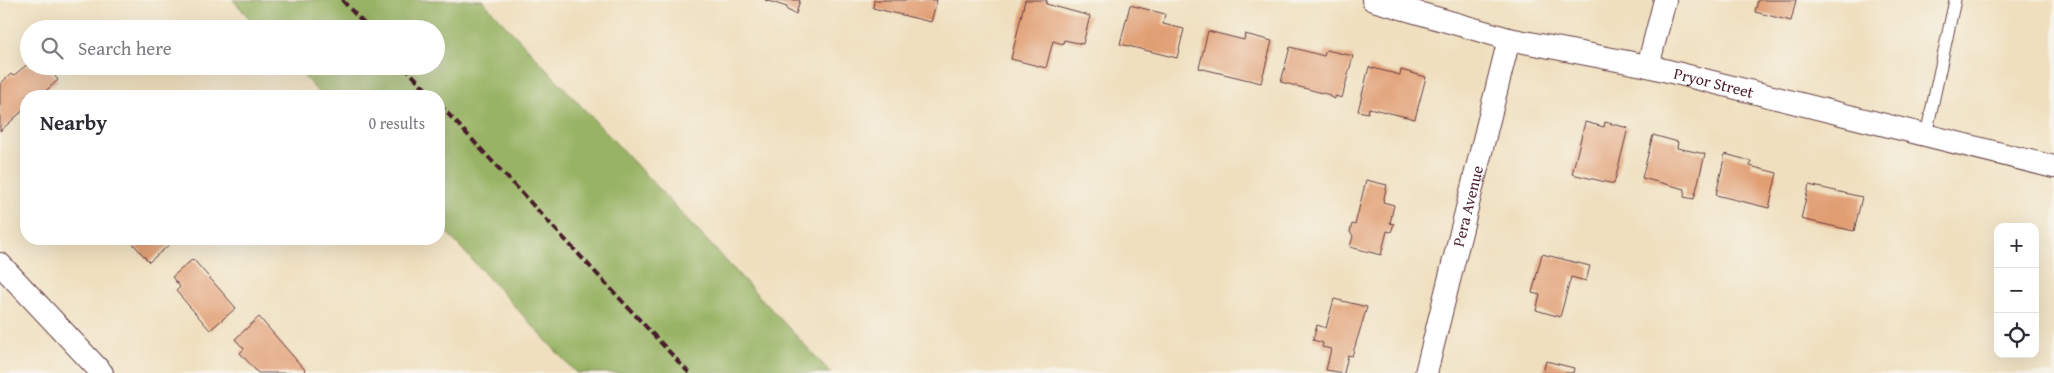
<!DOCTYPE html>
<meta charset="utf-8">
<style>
body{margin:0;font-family:"Gentium Book Plus",serif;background:#f2f2f3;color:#2b2b33}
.controls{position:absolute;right:15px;bottom:15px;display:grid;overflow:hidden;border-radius:10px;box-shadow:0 5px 20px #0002}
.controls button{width:45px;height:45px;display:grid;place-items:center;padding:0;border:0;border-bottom:1px solid #e1e1e2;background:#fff;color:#2b2b33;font:25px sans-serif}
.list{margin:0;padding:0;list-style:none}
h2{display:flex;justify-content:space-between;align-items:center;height:65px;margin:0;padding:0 20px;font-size:21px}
h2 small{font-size:16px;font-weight:400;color:#7c7c81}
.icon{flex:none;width:28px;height:28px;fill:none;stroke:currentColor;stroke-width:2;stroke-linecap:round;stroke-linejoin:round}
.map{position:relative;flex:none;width:2054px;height:373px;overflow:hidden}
.search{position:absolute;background:#fff;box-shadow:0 5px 20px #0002;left:20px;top:20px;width:425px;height:55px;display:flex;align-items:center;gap:12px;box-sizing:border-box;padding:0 18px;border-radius:28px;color:#7c7c81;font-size:19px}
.panel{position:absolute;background:#fff;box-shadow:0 5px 20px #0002;left:20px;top:90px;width:425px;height:155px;border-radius:20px}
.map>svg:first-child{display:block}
.forest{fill:#98b365;stroke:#716948}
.building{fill:#e19e73}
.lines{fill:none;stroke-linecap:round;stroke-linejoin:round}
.lane-casing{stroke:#633c41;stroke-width:13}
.street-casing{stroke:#633c41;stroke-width:24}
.lane{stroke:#fff;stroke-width:11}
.street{stroke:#fff;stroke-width:22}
.rail{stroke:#4a1f2b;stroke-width:4;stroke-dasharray:8 4;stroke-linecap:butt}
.labels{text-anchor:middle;stroke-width:4;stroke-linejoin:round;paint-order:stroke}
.street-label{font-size:16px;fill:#4a1f2b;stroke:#f7f3e8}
</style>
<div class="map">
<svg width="2054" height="373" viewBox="0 0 2054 373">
<rect width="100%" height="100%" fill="#f7f3e8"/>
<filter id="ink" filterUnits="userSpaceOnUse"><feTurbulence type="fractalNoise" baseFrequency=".02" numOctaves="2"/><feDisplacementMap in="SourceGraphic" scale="10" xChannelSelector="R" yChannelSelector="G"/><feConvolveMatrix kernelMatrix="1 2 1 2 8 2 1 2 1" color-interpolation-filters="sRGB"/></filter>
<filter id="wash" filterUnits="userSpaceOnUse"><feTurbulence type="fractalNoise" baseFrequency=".0096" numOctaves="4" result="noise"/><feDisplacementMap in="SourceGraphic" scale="20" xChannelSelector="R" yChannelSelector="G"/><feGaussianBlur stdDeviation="1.12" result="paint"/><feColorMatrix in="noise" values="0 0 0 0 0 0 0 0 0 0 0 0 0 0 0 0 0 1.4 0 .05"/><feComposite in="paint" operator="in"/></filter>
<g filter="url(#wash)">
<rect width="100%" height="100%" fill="#efdfbe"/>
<path class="forest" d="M 233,0 L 482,0 L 831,373 L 576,373 L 439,224 L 439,96 L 322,96 L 294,66 L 436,66 L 436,29 L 259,29 Z"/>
<g id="blocks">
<path class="building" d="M 765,0 L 800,0 L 796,14 L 787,10 L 787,7 Z
M 874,0 L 937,0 L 931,22 L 873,8 Z
M 1025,0 L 1047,0 L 1046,4 L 1090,16 L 1083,44 L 1064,40 L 1063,44 L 1053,41 L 1046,68 L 1011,59 Z
M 1758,0 L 1796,0 L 1791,21 L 1755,12 Z
M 1130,5 L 1165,14 L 1163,24 L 1184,29 L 1177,58 L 1120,44 Z
M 1208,31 L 1244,40 L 1245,34 L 1272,41 L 1261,83 L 1199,68 Z
M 1290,47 L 1324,56 L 1326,50 L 1353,56 L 1342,98 L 1335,96 L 1335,99 L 1330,97 L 1330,95 L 1281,82 Z
M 29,63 L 29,66 L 47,66 L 58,80 L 40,96 L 26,96 L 26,108 L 0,131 L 0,84 L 11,74 L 13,76 Z
M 1369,67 L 1400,75 L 1401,70 L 1426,77 L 1415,119 L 1369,108 L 1368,113 L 1358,111 Z
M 1585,122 L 1604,127 L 1605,122 L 1628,128 L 1614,184 L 1572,174 Z
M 1653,135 L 1678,142 L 1677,148 L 1705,154 L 1694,199 L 1684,197 L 1685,189 L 1642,178 Z
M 1725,154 L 1751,161 L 1750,166 L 1777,173 L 1769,208 L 1716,195 Z
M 1366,180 L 1387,185 L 1383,202 L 1394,205 L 1390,223 L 1394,224 L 1391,232 L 1387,231 L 1381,255 L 1350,247 L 1353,236 L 1350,232 L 1352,224 L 1355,225 Z
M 1809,185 L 1862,197 L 1854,231 L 1801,219 Z
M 129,239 L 176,239 L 149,262 Z
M 1542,254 L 1590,266 L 1586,281 L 1571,277 L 1560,317 L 1536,310 L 1540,295 L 1532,293 Z
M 193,259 L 236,308 L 210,330 L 176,291 L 180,287 L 172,277 Z
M 1334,299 L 1367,307 L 1352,356 L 1348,355 L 1344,373 L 1326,370 L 1331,349 L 1322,347 L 1323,343 L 1313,340 L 1317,325 L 1326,328 Z
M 259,317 L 305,370 L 302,373 L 258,373 L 240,353 L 244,349 L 235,339 Z
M 1546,361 L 1574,368 L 1573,373 L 1543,373 Z"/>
</g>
</g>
<g filter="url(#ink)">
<use href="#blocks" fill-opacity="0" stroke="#633c41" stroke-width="1"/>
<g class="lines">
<defs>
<path id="lane" d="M 1926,135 L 1955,0"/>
<g id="street">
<path id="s1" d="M 1373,0 L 1509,39 L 1648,66 L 2054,167"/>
<path d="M 1648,66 L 1665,0"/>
<path d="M 0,264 L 102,373"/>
<path id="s2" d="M 1426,373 L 1509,39"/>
</g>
</defs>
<use href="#lane" class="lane-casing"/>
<use href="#street" class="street-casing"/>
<use href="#lane" class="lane"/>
<use href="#street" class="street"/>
<path class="rail" d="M 342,0 L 369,29
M 404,66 L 432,96
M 439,104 L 689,373"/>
</g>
</g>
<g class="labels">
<g class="street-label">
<text dy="6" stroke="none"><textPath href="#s1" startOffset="351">Pryor Street</textPath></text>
<text dy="6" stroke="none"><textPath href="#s2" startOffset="172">Pera Avenue</textPath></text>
</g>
</g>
</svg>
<div class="controls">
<button>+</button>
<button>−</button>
<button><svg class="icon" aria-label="locate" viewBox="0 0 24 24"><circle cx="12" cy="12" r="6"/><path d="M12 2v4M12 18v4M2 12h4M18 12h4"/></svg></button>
</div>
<div class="search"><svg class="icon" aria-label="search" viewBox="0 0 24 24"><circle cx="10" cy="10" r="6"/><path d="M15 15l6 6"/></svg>Search here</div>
<section class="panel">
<h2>Nearby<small>0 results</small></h2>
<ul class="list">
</ul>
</section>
</div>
